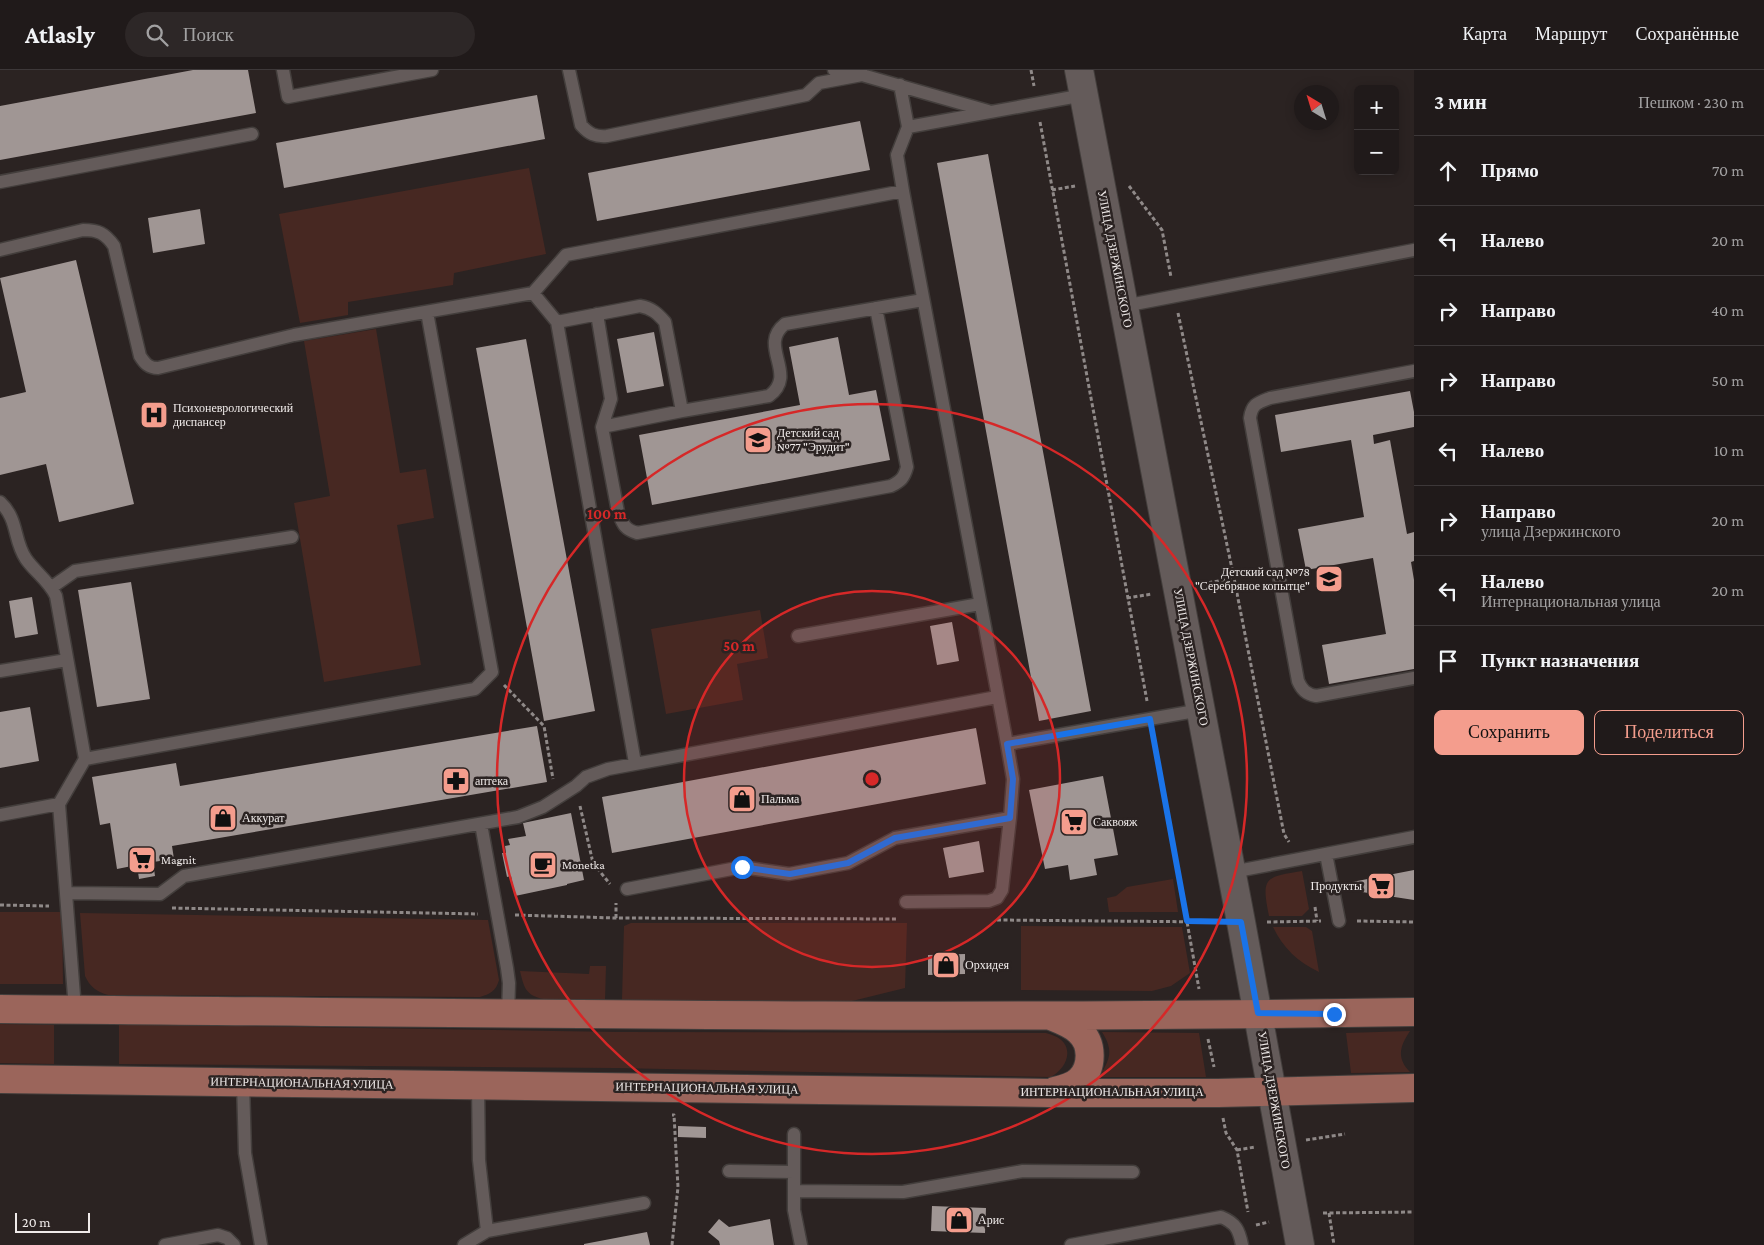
<!DOCTYPE html>
<html lang="ru">
<meta charset="utf-8">
<style>
body{margin:0;font-family:"Crimson Pro",serif;background:#2d2727;color:#f1f3f6}
.controls{position:absolute;right:15px;top:15px;display:grid;overflow:hidden;border-radius:8px;box-shadow:0 2px 12px #0003}
.controls button{width:45px;height:45px;display:grid;place-items:center;padding:0;border:0;border-bottom:1px solid #3d3839;background:#201a1a;color:#f1f3f6;font:25px sans-serif}
.compass{position:absolute;left:1294px;top:15px;width:45px;height:45px;border-radius:50%;background:#201a1a;box-shadow:0 2px 12px #0003;rotate:322deg}
.scale{position:absolute;left:15px;bottom:12px;width:75px;box-sizing:border-box;padding-left:5px;border:2px solid #efeae9;border-top:0;font-size:14px;line-height:18px;white-space:nowrap;color:#efeae9;-webkit-text-stroke:4px #2b2322;paint-order:stroke}
.stop{position:absolute;width:15px;height:15px;margin:-11px;border:4px solid #1a73e8;border-radius:50%;background:#fff}
.stop.end{background:#1a73e8;border-color:#fff;box-shadow:0 1px 5px #0008}
.list{margin:0;padding:0;list-style:none}
h2{display:flex;justify-content:space-between;align-items:center;height:65px;margin:0;padding:0 20px;font-size:21px}
h2 small{font-size:16px;font-weight:400;color:#a2a1a2}
.list li{display:grid;grid-template-columns:32px 1fr auto;gap:15px;align-items:center;box-sizing:border-box;height:70px;padding:0 20px;border-top:1px solid #3d3839}
.list b{display:block;font-size:19px;white-space:nowrap}
.list p{margin:0;font-size:16px;white-space:nowrap;color:#a2a1a2}
.list em{font-size:16px;font-style:normal;color:#a2a1a2}
.actions{display:flex;gap:10px;padding:15px 20px}
.actions a{flex:1;padding:11px 0;border:1px solid #f49d8d;border-radius:8px;text-align:center;font-size:18px;color:#f49d8d}
.actions .main{background:#f49d8d;color:#111}
.icon{flex:none;width:28px;height:28px;fill:none;stroke:currentColor;stroke-width:2;stroke-linecap:round;stroke-linejoin:round}
.map{position:relative;flex:none;width:1414px;height:1175px;overflow:hidden}
header{display:flex;align-items:center;gap:30px;box-sizing:border-box;height:70px;padding:0 25px;background:#201a1a;border-bottom:1px solid #3d3839}
header strong{font-size:24px}
nav{display:flex;gap:28px;margin-inline-start:auto;font-size:18px}
.search{width:350px;height:45px;background:#2d2727;display:flex;align-items:center;gap:12px;box-sizing:border-box;padding:0 18px;border-radius:28px;color:#a2a1a2;font-size:19px}
main{display:flex}
aside{flex:1;background:#201a1a}
.map>svg:first-child{display:block}
.green{fill:#472822}
.building{fill:#a09694}
.lines{fill:none;stroke-linecap:round;stroke-linejoin:round}
.service-casing{stroke:#433e3c;stroke-width:15}
.tertiary-casing{stroke:#433e3c;stroke-width:30}
.primary-casing{stroke:#433e3c;stroke-width:30}
.path{stroke:#8f8988;stroke-width:3;stroke-dasharray:4 2.5;stroke-linecap:butt}
.service{stroke:#645b5a;stroke-width:12}
.tertiary{stroke:#645b5a;stroke-width:28}
.primary{stroke:#9b655b;stroke-width:28}
.route{stroke:#1a73e8;stroke-width:6}
.ring{fill:none;stroke:#d62828;stroke-width:2.5}
.labels{text-anchor:middle;stroke-width:5;stroke-linejoin:round;paint-order:stroke}
.street-label{font-size:12px;fill:#efeae9;stroke:#2b2322}
.poi-label{font-size:12px;fill:#efeae9;stroke:#2b2322;text-anchor:start}
.centre{fill:#d62828;stroke:#2b2322;stroke-width:2.5}
.ring-label{font-size:15px;text-anchor:middle;font-weight:bold;fill:#d62828;stroke:#2b2322;stroke-width:5;stroke-linejoin:round;paint-order:stroke}
</style>
<header>
<strong>Atlasly</strong>
<div class="search"><svg class="icon" aria-label="search" viewBox="0 0 24 24"><circle cx="10" cy="10" r="6"/><path d="M15 15l6 6"/></svg>Поиск</div>
<nav><a>Карта</a><a>Маршрут</a><a>Сохранённые</a></nav>
</header>
<main>
<div class="map">
<svg width="1414" height="1175" viewBox="0 0 1414 1175">
<rect width="100%" height="100%" fill="#2b2322"/>
<path class="green" d="M 529,98 L 546,184 L 454,203 L 453,215 L 348,232 L 348,245 L 300,253 L 279,144 Z
M 376,259 L 400,403 L 426,399 L 434,448 L 397,455 L 421,595 L 324,612 L 294,433 L 330,426 L 304,271 Z
M 760,540 L 768,588 L 737,594 L 743,630 L 666,644 L 651,559 Z
M 1302,801 L 1309,839 L 1302,846 L 1269,846 C 1261,807 1265,807 1302,801 Z
M 1173,809 L 1178,842 L 1109,842 L 1107,828 L 1116,826 L 1127,817 Z
M 0,842 L 62,842 L 63,914 L 0,914 Z
M 80,843 L 488,850 L 499,910 C 496,921 490,924 480,927 L 108,925 C 97,922 90,917 85,906 Z
M 631,853 L 907,853 L 905,918 L 840,934 L 622,930 L 624,856 Z
M 1021,856 L 1182,857 L 1190,903 L 1171,916 L 1152,921 L 1021,920 Z
M 1273,857 L 1306,857 L 1312,861 L 1319,902 C 1298,892 1283,878 1273,857 Z
M 590,896 L 606,896 L 605,931 L 543,929 C 525,925 524,917 520,901 L 589,904 Z
M 0,954 L 54,955 L 54,994 L 0,993 Z
M 119,954 L 617,962 L 1046,963 C 1052,965 1060,967 1064,973 C 1073,986 1062,1001 1051,1007 L 616,998 L 119,994 Z
M 1410,961 C 1400,976 1396,988 1410,1002 L 1351,1003 L 1346,963 Z
M 1102,962 L 1199,963 L 1206,1007 L 1099,1007 C 1110,989 1114,981 1102,962 Z"/>
<path class="building" d="M 193,0 L 248,0 L 256,43 L 0,90 L 0,36 Z
M 537,25 L 545,69 L 284,118 L 276,73 Z
M 860,51 L 870,100 L 597,151 L 588,103 Z
M 988,84 L 1091,641 L 1039,651 L 937,93 Z
M 200,139 L 205,174 L 153,183 L 148,148 Z
M 76,190 L 134,434 L 59,452 L 46,394 L 0,405 L 0,328 L 26,322 L 0,208 Z
M 654,262 L 664,316 L 627,323 L 617,269 Z
M 838,267 L 849,325 L 876,320 L 890,390 L 652,435 L 639,365 L 800,335 L 789,277 Z
M 526,269 L 595,641 L 544,651 L 476,278 Z
M 1410,321 L 1414,342 L 1414,357 L 1373,365 L 1374,374 L 1390,370 L 1407,464 L 1414,462 L 1414,491 L 1411,492 L 1414,510 L 1414,599 L 1329,614 L 1322,575 L 1386,564 L 1373,488 L 1306,500 L 1298,459 L 1364,447 L 1351,370 L 1281,382 L 1275,345 Z
M 131,512 L 150,629 L 97,637 L 78,520 Z
M 32,527 L 38,564 L 15,568 L 9,531 Z
M 952,552 L 959,591 L 937,595 L 930,556 Z
M 30,637 L 39,691 L 0,698 L 0,642 Z
M 537,656 L 547,712 L 172,776 L 174,789 L 153,792 L 155,806 L 139,809 L 137,795 L 117,799 L 110,753 L 100,755 L 92,707 L 176,693 L 180,716 Z
M 976,658 L 986,714 L 612,783 L 602,727 Z
M 1103,706 L 1118,785 L 1094,789 L 1097,805 L 1070,810 L 1068,795 L 1045,799 L 1029,720 Z
M 571,743 L 584,810 L 567,814 L 567,815 L 515,826 L 511,806 L 507,807 L 502,783 L 506,783 L 505,776 L 510,775 L 508,769 L 526,766 L 523,753 Z
M 979,771 L 984,802 L 949,808 L 943,778 Z
M 1414,800 L 1414,830 L 1349,820 L 1347,813 Z
M 965,884 L 965,904 L 928,905 L 928,885 Z
M 678,1056 L 706,1057 L 706,1068 L 678,1067 Z
M 932,1136 L 986,1138 L 985,1163 L 931,1161 Z
M 719,1149 L 729,1157 L 770,1149 L 774,1175 L 720,1175 L 719,1171 L 708,1162 Z
M 647,1162 L 650,1175 L 584,1175 L 584,1174 Z"/>
<g class="lines">
<defs>
<path id="service" d="M 283,0 L 288,27 L 432,0
M 569,0 L 581,55 C 589,64 595,67 607,66 L 806,25 L 819,13 L 862,5 L 861,0
M 834,0 L 862,5 L 988,41
M 900,15 L 908,57
M 0,112 L 252,64
M 903,121 L 1007,674 L 1201,640
M 0,180 L 83,160 C 98,160 105,163 114,176 L 140,286 C 145,294 149,298 158,298 L 294,265 L 533,223 L 566,185 L 903,121 L 897,85 L 908,57 L 1084,25
M 533,223 L 557,252 L 635,693
M 1124,236 L 1414,180
M 597,244 L 611,329 L 602,357 L 618,442 C 623,454 624,459 637,463 L 891,416 C 901,411 904,408 907,397 L 876,238
M 557,252 L 640,236 C 652,238 658,244 665,252 L 682,341 L 769,326 C 799,304 757,276 785,254 L 923,230
M 1414,301 L 1270,328 C 1257,333 1252,334 1250,348 L 1298,611 C 1302,620 1306,624 1316,626 L 1414,608
M 602,357 L 682,341
M 0,432 C 19,450 13,470 26,489 C 35,502 49,511 56,526 L 85,689 L 59,734 L 75,939
M 52,517 L 75,501 L 292,467
M 798,566 L 980,534
M 0,601 L 67,590
M 85,689 L 475,619 L 492,602 L 427,242
M 0,745 L 59,734
M 481,754 L 507,898 L 509,913 L 508,945
M 1326,784 L 1339,851
M 1232,802 L 1414,767
M 627,819 L 742,797 L 789,804 L 848,793 L 895,768 L 1010,748 L 1013,709 L 1007,674
M 66,823 L 160,824 L 184,806 L 518,747 L 543,737 L 576,716 L 586,707 L 608,699 L 997,627
M 906,832 L 989,831 L 997,828 L 1002,820 L 1010,748
M 243,1013 L 245,1083 L 261,1175
M 478,1015 L 479,1090 L 487,1161
M 794,1064 L 794,1140 L 801,1175
M 729,1101 L 794,1102
M 794,1121 L 903,1122 L 1023,1101 L 1133,1102
M 165,1175 L 218,1165 L 227,1168 L 234,1175
M 464,1175 L 487,1161 L 644,1133
M 1071,1175 L 1221,1147 C 1236,1153 1239,1160 1242,1175"/>
<path id="tertiary" d="M 1079,0 L 1241,852 L 1300,1175"/>
<path id="primary" d="M 0,939 C 471,943 943,950 1414,942
M 1051,946 C 1061,950 1072,954 1079,961 C 1093,973 1093,997 1080,1010 C 1073,1017 1064,1019 1055,1021
M 0,1009 L 1049,1023 L 1218,1023 L 1414,1018"/>
</defs>
<use href="#service" class="service-casing"/>
<use href="#tertiary" class="tertiary-casing"/>
<use href="#primary" class="primary-casing"/>
<path class="path" d="M 1031,0 L 1034,16
M 1040,52 L 1147,631
M 1129,116 L 1162,160 L 1171,207
M 1052,120 L 1075,116
M 1178,243 L 1234,508 L 1284,764 L 1289,772
M 1202,514 L 1234,508
M 1127,528 L 1152,524
M 504,615 L 544,656 L 553,709
M 1154,667 L 1199,919
M 580,736 L 593,793 L 610,814
M 0,835 L 49,836
M 1315,837 L 1317,851
M 172,838 L 478,844
M 515,845 L 616,848 L 898,849
M 616,848 L 616,833
M 997,850 L 1216,852
M 1357,851 L 1414,852
M 1267,852 L 1321,851
M 1208,969 L 1214,997
M 1223,1048 L 1226,1063 L 1237,1080 L 1248,1142
M 1306,1070 L 1345,1064
M 1237,1080 L 1255,1077
M 1323,1143 L 1414,1142
M 1329,1143 L 1334,1175
M 1256,1155 L 1269,1152
M 672,1175 L 678,1117 L 674,1045 L 672,1045"/>
<use href="#service" class="service"/>
<use href="#tertiary" class="tertiary"/>
<use href="#primary" class="primary"/>
</g>
<g class="lines">
<path class="route" d="M 742,797 L 790,804 L 848,793 L 895,768 L 1010,748 L 1013,709 L 1007,674 L 1150,649 L 1187,851 L 1241,852 L 1258,943 L 1334,944"/>
</g>
<circle cx="872" cy="709" r="188" fill="#d62828" fill-opacity=".12"/>
<g class="ring">
<circle cx="872" cy="709" r="188"/>
<circle cx="872" cy="709" r="375"/>
</g>
<defs>
<symbol id="hospital-square" viewBox="-11 -11 22 22"><rect x="-9" y="-9" width="18" height="18" rx="4" fill="#f49d8d" stroke="#2b2322"/><path d="M-5-5h3v3.5h4V-5h3V5h-3V1.5h-4V5h-3Z" fill="#111"/></symbol>
<symbol id="school-square" viewBox="-11 -11 22 22"><rect x="-9" y="-9" width="18" height="18" rx="4" fill="#f49d8d" stroke="#2b2322"/><path d="M0-5L7-2L0 1L-7-2ZM-4 1L0 2.5L4 1V4Q0 6-4 4Z" fill="#111"/></symbol>
<symbol id="pharmacy-square" viewBox="-11 -11 22 22"><rect x="-9" y="-9" width="18" height="18" rx="4" fill="#f49d8d" stroke="#2b2322"/><path d="M-2-6h4v4h4v4h-4v4h-4v-4h-4v-4h4Z" fill="#111"/></symbol>
<symbol id="shop-square" viewBox="-11 -11 22 22"><rect x="-9" y="-9" width="18" height="18" rx="4" fill="#f49d8d" stroke="#2b2322"/><path d="M-5-2.5h2.3a2.7 3.5 0 0 1 5.4 0H5L5.5 6h-11ZM-1.5-2.5h3a1.5 2.3 0 0 0-3 0Z" fill="#111"/></symbol>
<symbol id="supermarket-square" viewBox="-11 -11 22 22"><rect x="-9" y="-9" width="18" height="18" rx="4" fill="#f49d8d" stroke="#2b2322"/><path d="M-6-5.5h2.5l.6 2H6L4.5 2H-2.5L-4.4-4H-6ZM-1.5 3.2a1.3 1.3 0 1 0 .1 0ZM3 3.2a1.3 1.3 0 1 0 .1 0Z" fill="#111"/></symbol>
<symbol id="cafe-square" viewBox="-11 -11 22 22"><rect x="-9" y="-9" width="18" height="18" rx="4" fill="#f49d8d" stroke="#2b2322"/><path d="M-5.5-4.5H6V0H3Q3 3.5 0 3.5H-2.5Q-5.5 3.5-5.5 0ZM3-3.2v2h1.7v-2ZM-6 4.5H4V6H-6Z" fill="#111"/></symbol>
</defs>
<g fill-rule="evenodd">
<use href="#hospital-square" x="138" y="329" width="32" height="32"/>
<use href="#school-square" x="742" y="354" width="32" height="32"/>
<use href="#school-square" x="1313" y="493" width="32" height="32"/>
<use href="#pharmacy-square" x="440" y="695" width="32" height="32"/>
<use href="#shop-square" x="726" y="713" width="32" height="32"/>
<use href="#shop-square" x="207" y="732" width="32" height="32"/>
<use href="#supermarket-square" x="1058" y="736" width="32" height="32"/>
<use href="#supermarket-square" x="126" y="774" width="32" height="32"/>
<use href="#cafe-square" x="527" y="779" width="32" height="32"/>
<use href="#supermarket-square" x="1365" y="800" width="32" height="32"/>
<use href="#shop-square" x="930" y="879" width="32" height="32"/>
<use href="#shop-square" x="943" y="1134" width="32" height="32"/>
</g>
<g class="labels">
<g class="street-label">
<text transform="translate(1115 189) rotate(79)" y="4">УЛИЦА ДЗЕРЖИНСКОГО</text>
<text transform="translate(1191 587) rotate(79)" y="4">УЛИЦА ДЗЕРЖИНСКОГО</text>
<text transform="translate(302 1013) rotate(1)" y="4">ИНТЕРНАЦИОНАЛЬНАЯ УЛИЦА</text>
<text transform="translate(707 1018) rotate(1)" y="4">ИНТЕРНАЦИОНАЛЬНАЯ УЛИЦА</text>
<text x="1112" y="1026">ИНТЕРНАЦИОНАЛЬНАЯ УЛИЦА</text>
<text transform="translate(1274 1030) rotate(80)" y="4">УЛИЦА ДЗЕРЖИНСКОГО</text>
</g>
<g class="poi-label">
<text x="173" y="342">Психоневрологический<tspan x="173" dy="14">диспансер</tspan></text>
<text x="777" y="367">Детский сад<tspan x="777" dy="14">№77 "Эрудит"</tspan></text>
<text x="1310" y="506" text-anchor="end">Детский сад №78<tspan x="1310" dy="14">"Серебряное копытце"</tspan></text>
<text x="475" y="715">аптека</text>
<text x="761" y="733">Пальма</text>
<text x="242" y="752">Аккурат</text>
<text x="1093" y="756">Саквояж</text>
<text x="161" y="794">Magnit</text>
<text x="562" y="799">Monetka</text>
<text x="1362" y="820" text-anchor="end">Продукты</text>
<text x="965" y="899">Орхидея</text>
<text x="978" y="1154">Арис</text>
</g>
</g>
<circle cx="872" cy="709" r="8" class="centre"/>
<g class="ring-label">
<text x="607" y="449">100 m</text>
<text x="739" y="581">50 m</text>
</g>
</svg>
<div class="controls">
<button>+</button>
<button>−</button>
</div>
<svg class="compass" viewBox="-18 -18 36 36"><path d="M0-13l5 13h-10z" fill="#e53935"/><path d="M0 13l5-13h-10z" fill="#a2a1a2"/></svg>
<div class="scale">20 m</div>
<div class="stop" style="left:742px;top:797px"></div>
<div class="stop end" style="left:1334px;top:944px"></div>
</div>
<aside>
<h2>3 мин<small>Пешком · 230 m</small></h2>
<ul class="list">
<li><svg class="icon" aria-label="ahead" viewBox="0 0 24 24"><path d="M12 20V5M6 11l6-6 6 6"/></svg><div><b>Прямо</b></div><em>70 m</em></li>
<li><svg class="icon" aria-label="left" viewBox="0 0 24 24"><path d="M17 20v-9H6M10 6l-5 5 5 5"/></svg><div><b>Налево</b></div><em>20 m</em></li>
<li><svg class="icon" aria-label="right" viewBox="0 0 24 24"><path d="M7 20v-9h11M14 6l5 5-5 5"/></svg><div><b>Направо</b></div><em>40 m</em></li>
<li><svg class="icon" aria-label="right" viewBox="0 0 24 24"><path d="M7 20v-9h11M14 6l5 5-5 5"/></svg><div><b>Направо</b></div><em>50 m</em></li>
<li><svg class="icon" aria-label="left" viewBox="0 0 24 24"><path d="M17 20v-9H6M10 6l-5 5 5 5"/></svg><div><b>Налево</b></div><em>10 m</em></li>
<li><svg class="icon" aria-label="right" viewBox="0 0 24 24"><path d="M7 20v-9h11M14 6l5 5-5 5"/></svg><div><b>Направо</b><p>улица Дзержинского</p></div><em>20 m</em></li>
<li><svg class="icon" aria-label="left" viewBox="0 0 24 24"><path d="M17 20v-9H6M10 6l-5 5 5 5"/></svg><div><b>Налево</b><p>Интернациональная улица</p></div><em>20 m</em></li>
<li><svg class="icon" aria-label="arrive" viewBox="0 0 24 24"><path d="M6 21V4h12l-3 4 3 4H6"/></svg><div><b>Пункт назначения</b></div></li>
</ul>
<div class="actions"><a class="main">Сохранить</a><a>Поделиться</a></div>
</aside>
</main>
